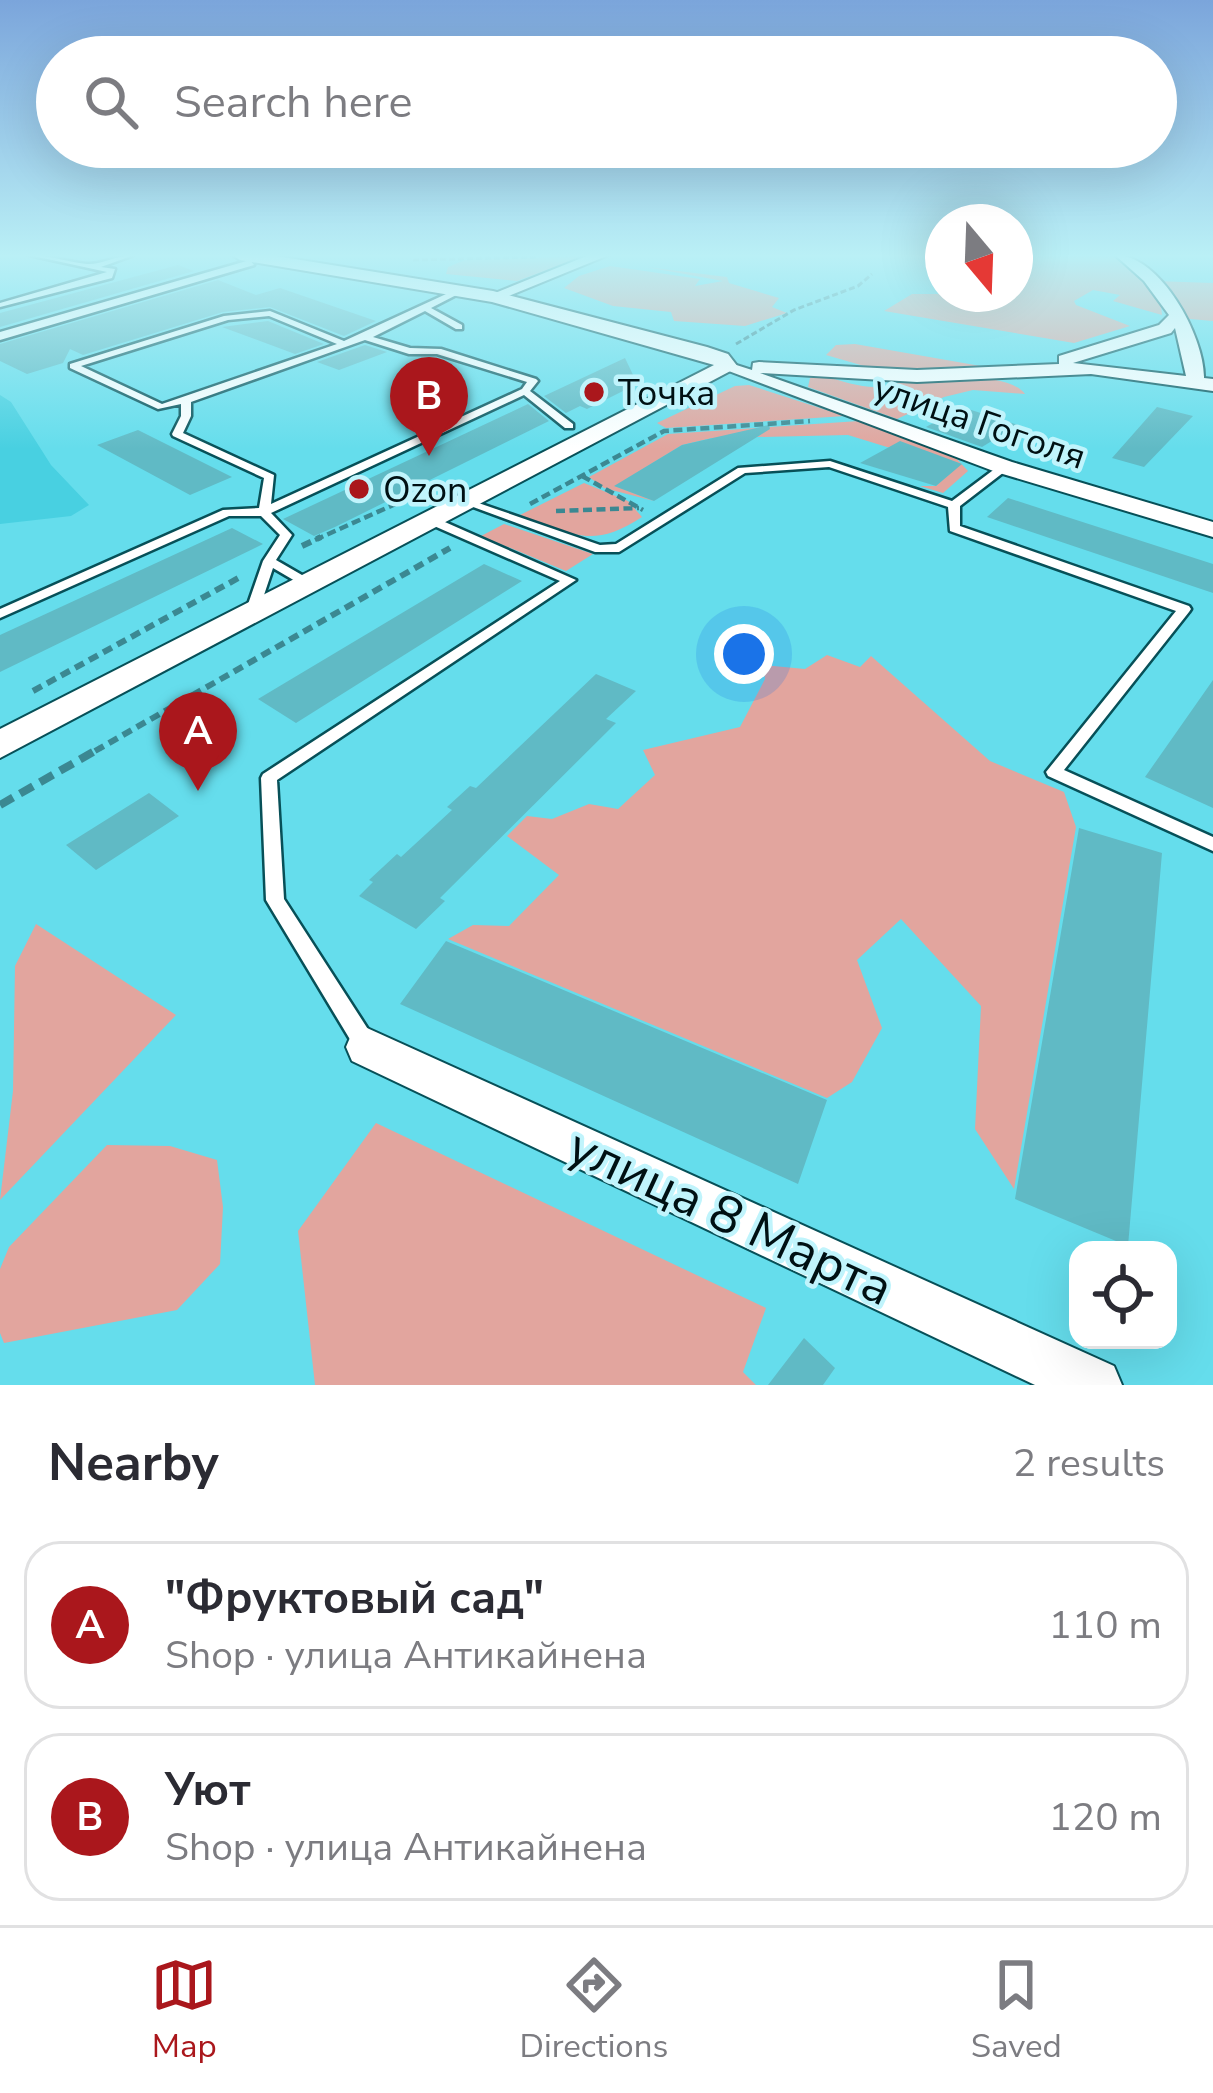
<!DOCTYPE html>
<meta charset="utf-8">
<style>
body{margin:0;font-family:"Nunito Sans",sans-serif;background:#f2f2f3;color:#2b2b33}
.controls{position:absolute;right:36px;bottom:36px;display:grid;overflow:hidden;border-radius:24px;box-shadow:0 12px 48px #0002}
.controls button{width:108px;height:108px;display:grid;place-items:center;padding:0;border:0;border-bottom:3px solid #e1e1e2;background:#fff;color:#2b2b33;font:60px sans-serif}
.compass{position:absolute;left:925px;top:204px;width:108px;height:108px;border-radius:50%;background:#fff;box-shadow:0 12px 48px #0002;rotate:161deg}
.you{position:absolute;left:744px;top:654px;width:42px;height:42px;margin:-30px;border:9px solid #fff;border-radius:50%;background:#1a73e8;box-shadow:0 0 0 18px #1a73e833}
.badge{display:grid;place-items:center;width:78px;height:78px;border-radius:50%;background:#aa171c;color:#fff;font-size:39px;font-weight:700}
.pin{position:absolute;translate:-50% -99px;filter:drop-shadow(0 3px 6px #0008)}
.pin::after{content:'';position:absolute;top:63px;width:42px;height:36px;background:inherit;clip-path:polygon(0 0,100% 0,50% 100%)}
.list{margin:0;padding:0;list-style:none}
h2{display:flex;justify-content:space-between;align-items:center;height:156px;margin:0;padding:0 48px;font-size:51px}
h2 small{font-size:39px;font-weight:400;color:#7c7c81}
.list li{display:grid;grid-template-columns:78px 1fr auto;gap:36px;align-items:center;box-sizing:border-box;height:168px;margin:0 24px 24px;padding:0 24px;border:3px solid #e1e1e2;border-radius:36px}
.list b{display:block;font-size:45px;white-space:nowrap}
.list p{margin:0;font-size:39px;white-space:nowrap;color:#7c7c81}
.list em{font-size:39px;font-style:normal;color:#7c7c81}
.icon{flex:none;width:66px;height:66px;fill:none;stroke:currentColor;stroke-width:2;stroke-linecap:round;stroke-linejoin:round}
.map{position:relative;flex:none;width:1213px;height:1385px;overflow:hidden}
.search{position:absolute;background:#fff;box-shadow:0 12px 48px #0002;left:36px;right:36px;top:36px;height:132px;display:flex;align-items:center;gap:30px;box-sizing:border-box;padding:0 42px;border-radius:66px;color:#7c7c81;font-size:45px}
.sheet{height:540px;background:#fff}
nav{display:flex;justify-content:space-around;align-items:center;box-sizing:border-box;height:168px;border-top:3px solid #e1e1e2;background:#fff;font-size:33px;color:#7c7c81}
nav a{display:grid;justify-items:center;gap:6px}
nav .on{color:#aa171c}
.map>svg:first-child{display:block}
.built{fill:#48d0e1}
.green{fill:#e2a59e}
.building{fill:#60bac5}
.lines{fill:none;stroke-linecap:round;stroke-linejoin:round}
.service-casing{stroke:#075058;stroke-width:5}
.pedestrian-casing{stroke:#075058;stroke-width:5}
.minor-casing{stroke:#075058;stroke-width:4}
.tertiary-casing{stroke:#075058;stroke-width:4}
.path-far3{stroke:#3b8892;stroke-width:3;stroke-dasharray:6 3;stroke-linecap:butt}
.path-far2{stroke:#3b8892;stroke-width:4.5;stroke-dasharray:9 4.5;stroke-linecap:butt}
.path-far1{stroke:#3b8892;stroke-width:6;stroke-dasharray:10 6;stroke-linecap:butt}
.path{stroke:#3b8892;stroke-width:8;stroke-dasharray:15 8;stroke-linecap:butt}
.service{fill:#fff;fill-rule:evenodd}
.pedestrian{fill:#fff;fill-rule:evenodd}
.minor{fill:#fff;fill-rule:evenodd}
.tertiary{fill:#fff;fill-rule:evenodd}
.poi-dot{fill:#aa171c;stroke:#c0f4fc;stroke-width:4.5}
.labels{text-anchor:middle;stroke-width:9;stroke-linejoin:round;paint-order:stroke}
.far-poi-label{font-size:36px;fill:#001013;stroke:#c0f4fc;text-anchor:start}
.far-street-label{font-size:36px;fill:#001013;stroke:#c0f4fc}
.near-street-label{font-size:51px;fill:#001013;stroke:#c0f4fc}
</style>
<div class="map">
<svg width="1213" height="1385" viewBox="0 0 1213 1385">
<rect width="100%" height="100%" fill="#65ddec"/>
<path class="built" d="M 0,395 L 11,402 L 51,465 L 89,505 L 71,516 L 0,524 Z"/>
<path class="green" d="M 1015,255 L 1113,255 L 1131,263 L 1161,307 L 1162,315 L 1113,301 L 1120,295 L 1093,290 L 1074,301 L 1076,305 L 1130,326 L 1074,343 L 884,311 L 912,294 L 1015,294 Z
M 585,256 L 517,281 L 446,274 L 448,267 L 465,260 Z
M 610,266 L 700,279 L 695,286 L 723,281 L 646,267 L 727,277 L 729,283 L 779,298 L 772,307 L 787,313 L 745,326 L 674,321 L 671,312 L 613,306 L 564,288 L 579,276 Z
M 1155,281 L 1213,283 L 1213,321 L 1179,318 Z
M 855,344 L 992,368 L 871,368 L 826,355 L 836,345 Z
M 824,376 C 852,384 877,394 904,380 C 934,379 1007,370 1025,394 L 973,390 L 944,397 L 897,419 L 808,387 L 810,378 Z
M 749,385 L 845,416 L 666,428 L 657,423 L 735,386 Z
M 859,421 L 954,456 L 968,471 L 943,493 L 920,486 L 936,486 L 955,468 L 848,435 L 712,438 L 682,445 L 615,486 L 654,501 L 604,488 L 589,477 L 668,434 Z
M 584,483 L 628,501 L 642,517 C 592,550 572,534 520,515 Z
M 504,524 L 593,554 L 566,571 L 481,536 Z
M 827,655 L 860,667 L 871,656 L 990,761 L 1064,792 L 1076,827 L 1014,1189 L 975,1129 L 981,1006 L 901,919 L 857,960 L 882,1028 L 852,1082 L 827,1098 L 448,939 L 473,925 L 509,926 L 559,875 L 507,836 L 527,816 L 552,819 L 589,804 L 618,809 L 655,775 L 643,750 L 740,727 L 765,679 L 763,665 L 805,669 Z
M 36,924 L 176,1015 L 0,1200 L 13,1091 L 15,966 Z
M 376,1123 L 766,1308 L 743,1372 L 756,1385 L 315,1385 L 298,1231 Z
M 107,1145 L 170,1146 L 217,1160 L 223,1207 L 220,1264 L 177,1310 L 4,1343 L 0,1333 L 0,1269 L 9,1247 Z"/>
<path class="building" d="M 178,265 L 194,271 L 0,327 L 0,313 Z
M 218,280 L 256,295 L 280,288 L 376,321 L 344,336 L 270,307 L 223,312 L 83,355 L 70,349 L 63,363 L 27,374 L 0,361 L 0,344 Z
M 268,321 L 324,344 L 295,354 L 222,327 Z
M 365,345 L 387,352 L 339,370 L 317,362 Z
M 625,358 L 635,379 L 625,384 L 629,388 L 587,409 L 580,406 L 566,413 L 544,396 Z
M 528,404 L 549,421 L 335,527 L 314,536 L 283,519 Z
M 962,407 L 1018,425 L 982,447 L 926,427 Z
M 1157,407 L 1193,416 L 1144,467 L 1112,458 Z
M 769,425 L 770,429 L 654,501 L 614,486 L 682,445 Z
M 138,430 L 232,477 L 190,495 L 97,445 Z
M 900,441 L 962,464 L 936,486 L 860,463 Z
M 1008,498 L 1213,564 L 1213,593 L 987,517 Z
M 232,528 L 263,544 L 0,672 L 0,635 Z
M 484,564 L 522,581 L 296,723 L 258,699 Z
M 596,674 L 636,691 L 606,719 L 616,723 L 440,898 L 445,901 L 416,929 L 359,896 L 373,882 L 369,880 L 397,854 L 401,857 L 452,810 L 447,807 L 470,786 L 476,788 Z
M 1213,680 L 1213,808 L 1145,777 Z
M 149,793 L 179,816 L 96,870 L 66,845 Z
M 1079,828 L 1162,853 L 1128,1246 L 1015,1199 Z
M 446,941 L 827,1100 L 798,1184 L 400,1004 Z
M 804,1338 L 835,1368 L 823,1385 L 768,1385 Z"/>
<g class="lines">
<defs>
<path id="service" d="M 29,255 C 49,255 67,262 87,264 C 100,265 118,255 134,255 L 101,267 L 115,269 L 112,278 L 0,307 L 0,303 L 107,272 Z
M 457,289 L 464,291 L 431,308 L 462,325 L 462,329 L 456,329 L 425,311 L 373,337 L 410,348 L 441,349 L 536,379 L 538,381 L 530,391 L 573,424 L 573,428 L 565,428 L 524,395 L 271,513 L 292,535 L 276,560 L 314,582 L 312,585 L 302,585 L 273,568 L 258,613 L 253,614 L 246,610 L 263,561 L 280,535 L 261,516 L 229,516 L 0,618 L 0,609 L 223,510 L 259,508 L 264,478 L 173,436 L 172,434 L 181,416 L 181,404 L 158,409 L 70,368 L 70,364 L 224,316 L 270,311 L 344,341 ZM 269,316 L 337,344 L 162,404 L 81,366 L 228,320 ZM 365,340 L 409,354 L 437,354 L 527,382 L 522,389 L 271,504 L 274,475 L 183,433 L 191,416 L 191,402 Z
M 830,461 L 952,501 L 1000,465 L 1008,465 L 1008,469 L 960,506 L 960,526 L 1189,606 L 1191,609 L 1189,612 L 1064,770 L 1213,837 L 1213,851 L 1048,776 L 1046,772 L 1176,611 L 950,531 L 948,507 L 829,467 L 745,473 L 619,552 L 595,552 L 457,501 L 463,498 L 467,499 L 600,545 L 616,544 L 738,468 Z
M 429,515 L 576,580 L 277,780 L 284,899 L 373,1037 L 376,1044 L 373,1051 L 365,1054 L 357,1051 L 266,900 L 261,778 L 263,774 L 560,581 L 425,522 L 423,519 Z"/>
<path id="pedestrian" d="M 250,260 L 254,265 L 0,340 L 0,332 Z"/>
<path id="minor" d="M 589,255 L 609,255 L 499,300 L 485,297 Z
M 1115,255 C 1160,254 1205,337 1204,378 L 1213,379 L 1213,391 L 1091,374 L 917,382 L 760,373 L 1012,462 L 1213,522 L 1213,537 L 996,472 L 718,367 L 727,362 L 752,370 L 753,363 L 759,362 L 917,370 L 1059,364 L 1059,356 L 1159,325 L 1169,315 L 1144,281 ZM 1175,328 L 1186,376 L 1073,363 L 1171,333 Z
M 367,1028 L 1114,1366 L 1122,1385 L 1035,1385 L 352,1061 L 346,1047 L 352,1033 Z"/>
<path id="tertiary" d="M 232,255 L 270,255 L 493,291 L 707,347 L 728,354 L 738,367 L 0,758 L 0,729 L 714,365 L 492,302 L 240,260 Z"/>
</defs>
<use href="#service" class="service-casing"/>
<use href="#pedestrian" class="pedestrian-casing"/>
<use href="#minor" class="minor-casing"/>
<use href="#tertiary" class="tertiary-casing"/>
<path class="path-far3" d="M 413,260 L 537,257
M 736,344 L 794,310 L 858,286 L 872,274"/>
<path class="path-far2" d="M 582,476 L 643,510
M 530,504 L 664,431 L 810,421
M 556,511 L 639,508
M 315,540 L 422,492"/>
<path class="path-far1" d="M 302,546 L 321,537
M 33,691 L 242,576
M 95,751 L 450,548"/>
<path class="path" d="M 0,805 L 100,748"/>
<use href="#service" class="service"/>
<use href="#pedestrian" class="pedestrian"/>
<use href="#minor" class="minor"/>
<use href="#tertiary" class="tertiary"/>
</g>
<linearGradient id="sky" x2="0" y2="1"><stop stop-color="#7ba5db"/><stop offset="0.57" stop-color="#baf0f6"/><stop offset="1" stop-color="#baf0f6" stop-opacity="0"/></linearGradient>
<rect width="1213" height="449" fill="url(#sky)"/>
<g class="poi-dot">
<circle cx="594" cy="392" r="12"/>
<circle cx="359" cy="489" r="12"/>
</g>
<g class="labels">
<g class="far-poi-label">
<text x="618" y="405">Точка</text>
<text x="383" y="502">Ozon</text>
</g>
<g class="far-street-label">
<text transform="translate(980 421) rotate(19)" y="13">улица Гоголя</text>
</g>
<g class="near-street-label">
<text transform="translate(731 1216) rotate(25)" y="18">улица 8 Марта</text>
</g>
</g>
</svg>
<div class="controls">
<button><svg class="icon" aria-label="locate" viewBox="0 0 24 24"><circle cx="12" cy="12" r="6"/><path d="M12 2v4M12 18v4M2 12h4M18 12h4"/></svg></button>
</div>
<svg class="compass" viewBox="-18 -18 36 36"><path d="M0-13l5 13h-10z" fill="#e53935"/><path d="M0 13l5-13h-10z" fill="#7c7c81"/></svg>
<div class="you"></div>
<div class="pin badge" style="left:198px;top:791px">A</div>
<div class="pin badge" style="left:429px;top:456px">B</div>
<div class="search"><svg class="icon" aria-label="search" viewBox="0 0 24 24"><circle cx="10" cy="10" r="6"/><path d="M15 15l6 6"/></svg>Search here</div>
</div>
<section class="sheet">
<h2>Nearby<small>2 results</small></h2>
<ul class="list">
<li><span class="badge">A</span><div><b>&quot;Фруктовый сад&quot;</b><p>Shop · улица Антикайнена</p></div><em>110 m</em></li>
<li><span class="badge">B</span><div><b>Уют</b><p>Shop · улица Антикайнена</p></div><em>120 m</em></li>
</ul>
</section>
<nav>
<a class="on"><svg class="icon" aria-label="map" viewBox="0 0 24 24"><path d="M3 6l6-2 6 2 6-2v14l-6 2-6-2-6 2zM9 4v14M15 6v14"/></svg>Map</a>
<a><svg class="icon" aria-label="directions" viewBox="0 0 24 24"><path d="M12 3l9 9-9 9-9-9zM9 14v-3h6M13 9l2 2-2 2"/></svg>Directions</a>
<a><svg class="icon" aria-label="saved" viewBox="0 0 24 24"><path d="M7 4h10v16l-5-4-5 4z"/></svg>Saved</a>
</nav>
